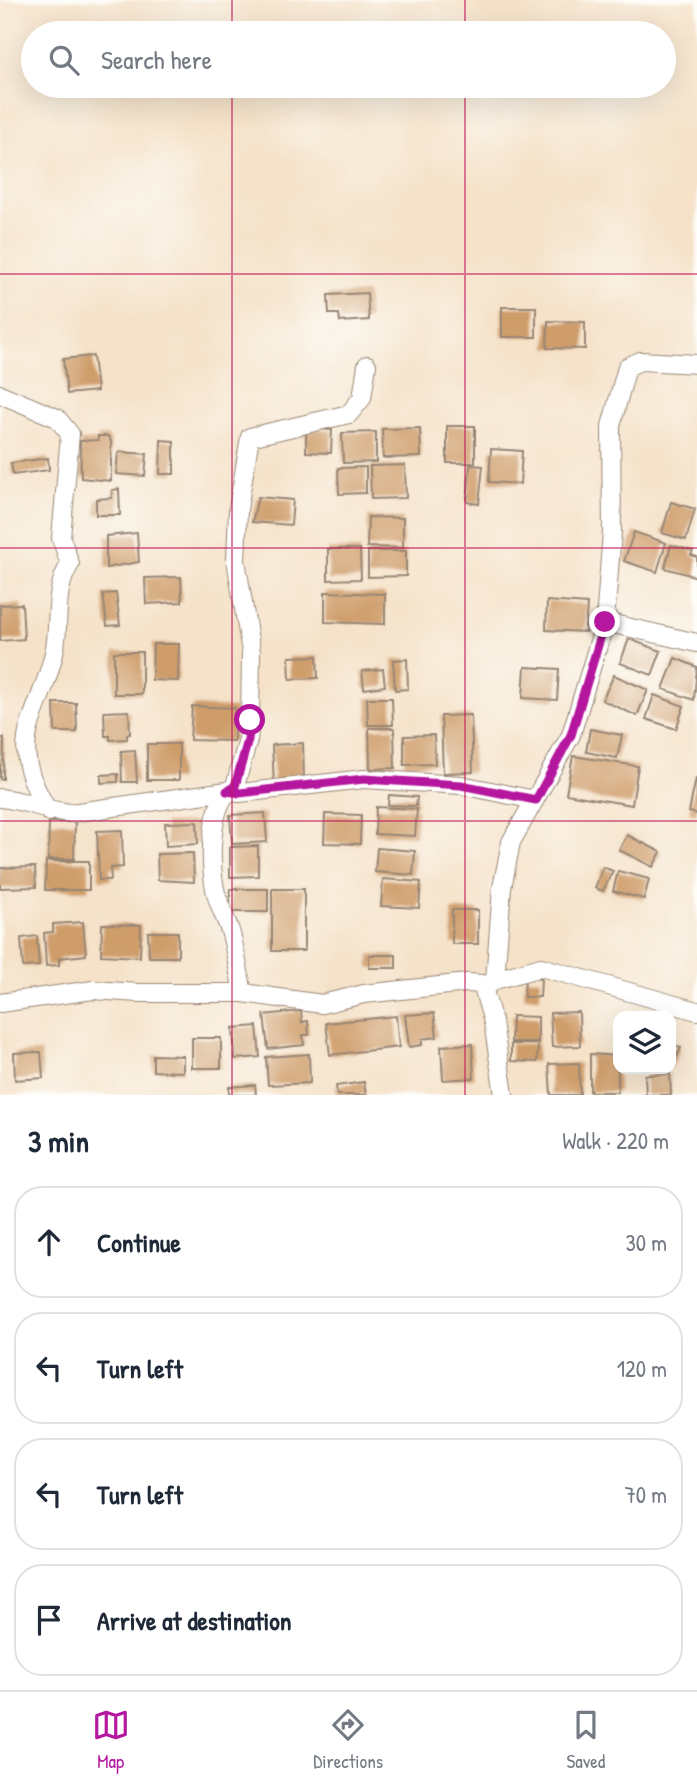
<!DOCTYPE html>
<meta charset="utf-8">
<style>
body{margin:0;font-family:"Patrick Hand",sans-serif;background:#f6f6f7;color:#1f2937}
.controls{position:absolute;right:21px;bottom:21px;display:grid;overflow:hidden;border-radius:14px;box-shadow:0 7px 28px #0002}
.controls button{width:63px;height:63px;display:grid;place-items:center;padding:0;border:0;border-bottom:2px solid #e0e1e3;background:#fff;color:#1f2937;font:35px sans-serif}
.stop{position:absolute;width:21px;height:21px;margin:-16px;border:5px solid #b5179e;border-radius:50%;background:#fff}
.stop.end{background:#b5179e;border-color:#fff;box-shadow:0 2px 7px #0008}
.list{margin:0;padding:0;list-style:none}
h2{display:flex;justify-content:space-between;align-items:center;height:91px;margin:0;padding:0 28px;font-size:30px}
h2 small{font-size:23px;font-weight:400;color:#747a83}
.list li{display:grid;grid-template-columns:46px 1fr auto;gap:21px;align-items:center;box-sizing:border-box;height:112px;margin:0 14px 14px;padding:0 14px;border:2px solid #e0e1e3;border-radius:28px}
.list b{display:block;font-size:26px;white-space:nowrap}
.list em{font-size:23px;font-style:normal;color:#747a83}
.icon{flex:none;width:38px;height:38px;fill:none;stroke:currentColor;stroke-width:2;stroke-linecap:round;stroke-linejoin:round}
.map{position:relative;flex:none;width:697px;height:1095px;overflow:hidden}
.search{position:absolute;background:#fff;box-shadow:0 7px 28px #0002;left:21px;right:21px;top:21px;height:77px;display:flex;align-items:center;gap:18px;box-sizing:border-box;padding:0 24px;border-radius:38px;color:#747a83;font-size:26px}
.sheet{height:595px;background:#fff}
nav{display:flex;justify-content:space-around;align-items:center;box-sizing:border-box;height:98px;border-top:2px solid #e0e1e3;background:#fff;font-size:19px;color:#747a83}
nav a{display:grid;justify-items:center;gap:4px}
nav .on{color:#b5179e}
.map>svg:first-child{display:block}
.building{fill:#cf9d6b}
.lines{fill:none;stroke-linecap:round;stroke-linejoin:round}
.street-casing{stroke:#988674;stroke-width:20}
.street{stroke:#fff;stroke-width:18}
.route{stroke:#b5179e;stroke-width:9}
.grid{fill:none;stroke:#c2185b;stroke-width:2;stroke-opacity:0.55}
</style>
<div class="map">
<svg width="697" height="1095" viewBox="0 0 697 1095">
<rect width="100%" height="100%" fill="#fdfcf7"/>
<filter id="ink" filterUnits="userSpaceOnUse"><feTurbulence type="fractalNoise" baseFrequency=".0143" numOctaves="2"/><feDisplacementMap in="SourceGraphic" scale="14" xChannelSelector="R" yChannelSelector="G"/><feConvolveMatrix kernelMatrix="1 2 1 2 8 2 1 2 1" color-interpolation-filters="sRGB"/></filter>
<filter id="wash" filterUnits="userSpaceOnUse"><feTurbulence type="fractalNoise" baseFrequency=".00686" numOctaves="4" result="noise"/><feDisplacementMap in="SourceGraphic" scale="28" xChannelSelector="R" yChannelSelector="G"/><feGaussianBlur stdDeviation="1.57" result="paint"/><feColorMatrix in="noise" values="0 0 0 0 0 0 0 0 0 0 0 0 0 0 0 0 0 1.4 0 .05"/><feComposite in="paint" operator="in"/></filter>
<g filter="url(#wash)">
<rect width="100%" height="100%" fill="#f5e2c9"/>
<g id="blocks">
<path class="building" d="M 367,293 L 369,320 L 340,322 L 339,314 L 329,314 L 328,295 Z
M 502,307 L 536,307 L 536,337 L 502,337 Z
M 548,321 L 585,322 L 585,349 L 547,348 Z
M 93,356 L 97,391 L 67,394 L 63,359 Z
M 447,426 L 475,426 L 475,463 L 447,463 Z
M 306,428 L 332,430 L 331,453 L 306,452 Z
M 420,428 L 421,457 L 383,458 L 382,429 Z
M 376,432 L 376,462 L 343,463 L 342,433 Z
M 98,436 L 108,436 L 111,441 L 111,481 L 81,478 L 80,441 L 98,440 Z
M 161,440 L 174,441 L 174,474 L 160,474 Z
M 491,449 L 522,451 L 520,484 L 489,482 Z
M 118,452 L 147,454 L 145,476 L 116,474 Z
M 48,458 L 49,470 L 13,475 L 11,463 Z
M 405,465 L 406,498 L 371,499 L 370,466 Z
M 470,465 L 483,466 L 479,504 L 467,502 Z
M 366,467 L 366,493 L 339,494 L 338,468 Z
M 119,489 L 120,515 L 96,515 L 96,499 L 112,498 L 112,490 Z
M 258,497 L 293,500 L 291,525 L 252,522 Z
M 671,502 L 695,509 L 686,540 L 662,533 Z
M 368,517 L 403,518 L 403,548 L 367,547 Z
M 634,532 L 666,543 L 657,572 L 624,561 Z
M 137,533 L 139,562 L 106,568 L 106,536 Z
M 671,545 L 693,551 L 691,555 L 697,557 L 697,577 L 665,568 Z
M 328,549 L 360,549 L 361,579 L 328,580 Z
M 368,551 L 406,551 L 406,576 L 368,577 Z
M 181,577 L 182,602 L 146,604 L 145,578 Z
M 325,592 L 385,594 L 385,624 L 325,622 Z
M 116,593 L 120,625 L 107,626 L 103,594 Z
M 547,601 L 587,604 L 585,632 L 546,630 Z
M 22,604 L 24,639 L 0,641 L 0,605 Z
M 629,639 L 661,651 L 652,675 L 620,663 Z
M 153,644 L 179,644 L 178,681 L 152,680 Z
M 114,652 L 142,652 L 142,694 L 114,694 Z
M 317,656 L 318,678 L 290,679 L 289,657 Z
M 675,658 L 697,667 L 694,700 L 663,689 Z
M 407,659 L 408,689 L 395,690 L 393,660 Z
M 525,667 L 559,669 L 557,700 L 523,698 Z
M 383,669 L 385,686 L 364,689 L 362,671 Z
M 614,675 L 648,690 L 637,716 L 602,700 Z
M 654,695 L 684,706 L 676,729 L 646,719 Z
M 367,698 L 392,698 L 393,725 L 368,725 Z
M 54,703 L 76,703 L 77,732 L 55,732 Z
M 192,706 L 235,708 L 234,741 L 190,740 Z
M 129,711 L 130,734 L 127,734 L 127,739 L 110,740 L 110,736 L 105,736 L 104,712 Z
M 471,715 L 473,772 L 443,773 L 441,716 Z
M 369,728 L 394,728 L 395,768 L 370,769 Z
M 590,729 L 622,735 L 617,758 L 586,752 Z
M 434,735 L 435,764 L 404,765 L 404,736 Z
M 0,738 L 4,738 L 3,779 L 0,779 Z
M 303,743 L 304,782 L 274,784 L 272,745 Z
M 147,744 L 179,744 L 179,780 L 147,780 Z
M 135,750 L 137,782 L 122,782 L 121,751 Z
M 573,756 L 638,766 L 632,805 L 566,794 Z
M 118,774 L 118,782 L 101,783 L 101,775 Z
M 696,778 L 697,778 L 697,814 L 689,812 Z
M 389,795 L 417,797 L 416,806 L 388,805 Z
M 376,807 L 417,809 L 415,836 L 375,834 Z
M 265,813 L 267,842 L 232,844 L 230,815 Z
M 325,814 L 361,815 L 360,844 L 324,843 Z
M 49,822 L 75,822 L 74,859 L 48,859 Z
M 197,822 L 198,844 L 166,846 L 165,823 Z
M 122,830 L 123,867 L 110,868 L 111,880 L 99,880 L 97,831 Z
M 627,835 L 661,852 L 653,867 L 619,850 Z
M 258,846 L 258,876 L 230,877 L 230,847 Z
M 377,848 L 415,851 L 413,875 L 375,872 Z
M 193,853 L 194,882 L 158,880 L 157,854 Z
M 46,861 L 89,861 L 89,890 L 45,890 Z
M 35,867 L 36,887 L 0,888 L 0,868 Z
M 603,867 L 613,871 L 603,891 L 595,888 Z
M 618,871 L 649,879 L 644,899 L 613,891 Z
M 383,879 L 421,882 L 419,908 L 381,906 Z
M 230,889 L 268,889 L 268,912 L 230,912 Z
M 272,889 L 304,889 L 304,951 L 272,951 Z
M 452,910 L 478,910 L 478,944 L 452,944 Z
M 83,922 L 86,955 L 59,958 L 59,965 L 46,966 L 44,933 L 53,932 L 53,924 Z
M 102,924 L 141,925 L 140,957 L 101,955 Z
M 148,932 L 178,932 L 178,957 L 149,957 Z
M 37,936 L 39,966 L 23,967 L 21,938 Z
M 369,955 L 396,955 L 396,968 L 369,968 Z
M 525,978 L 541,979 L 540,997 L 524,997 Z
M 301,1011 L 302,1022 L 308,1021 L 309,1035 L 303,1035 L 304,1045 L 268,1049 L 264,1015 Z
M 579,1012 L 580,1046 L 552,1047 L 550,1013 Z
M 434,1013 L 437,1037 L 422,1039 L 422,1045 L 409,1047 L 405,1015 Z
M 396,1016 L 399,1047 L 330,1055 L 326,1023 Z
M 512,1016 L 538,1017 L 538,1042 L 511,1042 Z
M 257,1026 L 260,1057 L 235,1059 L 233,1028 Z
M 192,1038 L 221,1038 L 221,1068 L 192,1068 Z
M 472,1044 L 474,1078 L 443,1080 L 441,1046 Z
M 511,1044 L 538,1044 L 537,1062 L 511,1061 Z
M 671,1045 L 681,1048 L 671,1070 Z
M 41,1052 L 43,1078 L 15,1080 L 14,1053 Z
M 309,1054 L 310,1083 L 268,1085 L 266,1057 Z
M 590,1054 L 618,1056 L 618,1092 L 590,1092 Z
M 153,1055 L 183,1056 L 183,1072 L 153,1071 Z
M 579,1063 L 580,1095 L 551,1095 L 549,1064 Z
M 670,1074 L 671,1095 L 646,1095 L 645,1075 Z
M 364,1082 L 366,1095 L 337,1095 L 336,1086 Z
M 255,1085 L 256,1095 L 229,1095 L 229,1087 Z"/>
</g>
</g>
<g filter="url(#ink)">
<use href="#blocks" fill-opacity="0" stroke="#988674" stroke-width="2"/>
<g class="lines">
<defs>
<path id="street" d="M 0,394 L 57,418 L 70,434 L 61,538 L 70,564 C 52,593 61,622 54,653 C 38,723 3,739 49,812
M 605,622 L 697,643
M 0,798 C 25,800 46,811 71,813 L 227,791 L 240,793 L 364,779 L 461,785 L 535,800
M 495,980 L 541,967 L 697,1011
M 484,989 L 495,980 L 502,888 L 511,842 L 571,735 L 605,622 L 612,532 L 611,426 L 627,367 L 640,361 L 697,364
M 243,993 C 239,973 236,953 231,934 C 227,920 219,907 216,893 C 209,866 208,802 235,786 L 248,740 L 250,720 L 251,652 L 236,560 L 238,509 L 250,437 L 349,414 L 362,398 L 367,365
M 0,1003 L 93,990 L 139,993 L 243,993 L 322,1004 L 364,994 L 467,983 L 482,984 L 493,1022 L 504,1095"/>
</defs>
<use href="#street" class="street-casing"/>
<use href="#street" class="street"/>
</g>
</g>
<g class="lines" filter="url(#ink)">
<path class="route" d="M 250,720 L 248,740 L 235,786 L 227,791 L 240,793 L 364,779 L 461,785 L 536,800 L 571,735 L 605,622"/>
</g>
<path class="grid" d="M 232,0 L 232,33M 465,0 L 465,33M 232,86 L 232,1095M 465,86 L 465,1095M 0,274 L 697,274M 0,548 L 697,548M 0,821 L 697,821"/>
</svg>
<div class="controls">
<button><svg class="icon" aria-label="layers" viewBox="0 0 24 24"><path d="M12 4l9 5-9 5-9-5zM3 14l9 5 9-5"/></svg></button>
</div>
<div class="stop" style="left:250px;top:720px"></div>
<div class="stop end" style="left:605px;top:622px"></div>
<div class="search"><svg class="icon" aria-label="search" viewBox="0 0 24 24"><circle cx="10" cy="10" r="6"/><path d="M15 15l6 6"/></svg>Search here</div>
</div>
<section class="sheet">
<h2>3 min<small>Walk · 220 m</small></h2>
<ul class="list">
<li><svg class="icon" aria-label="ahead" viewBox="0 0 24 24"><path d="M12 20V5M6 11l6-6 6 6"/></svg><div><b>Continue</b></div><em>30 m</em></li>
<li><svg class="icon" aria-label="left" viewBox="0 0 24 24"><path d="M17 20v-9H6M10 6l-5 5 5 5"/></svg><div><b>Turn left</b></div><em>120 m</em></li>
<li><svg class="icon" aria-label="left" viewBox="0 0 24 24"><path d="M17 20v-9H6M10 6l-5 5 5 5"/></svg><div><b>Turn left</b></div><em>70 m</em></li>
<li><svg class="icon" aria-label="arrive" viewBox="0 0 24 24"><path d="M6 21V4h12l-3 4 3 4H6"/></svg><div><b>Arrive at destination</b></div></li>
</ul>
</section>
<nav>
<a class="on"><svg class="icon" aria-label="map" viewBox="0 0 24 24"><path d="M3 6l6-2 6 2 6-2v14l-6 2-6-2-6 2zM9 4v14M15 6v14"/></svg>Map</a>
<a><svg class="icon" aria-label="directions" viewBox="0 0 24 24"><path d="M12 3l9 9-9 9-9-9zM9 14v-3h6M13 9l2 2-2 2"/></svg>Directions</a>
<a><svg class="icon" aria-label="saved" viewBox="0 0 24 24"><path d="M7 4h10v16l-5-4-5 4z"/></svg>Saved</a>
</nav>
